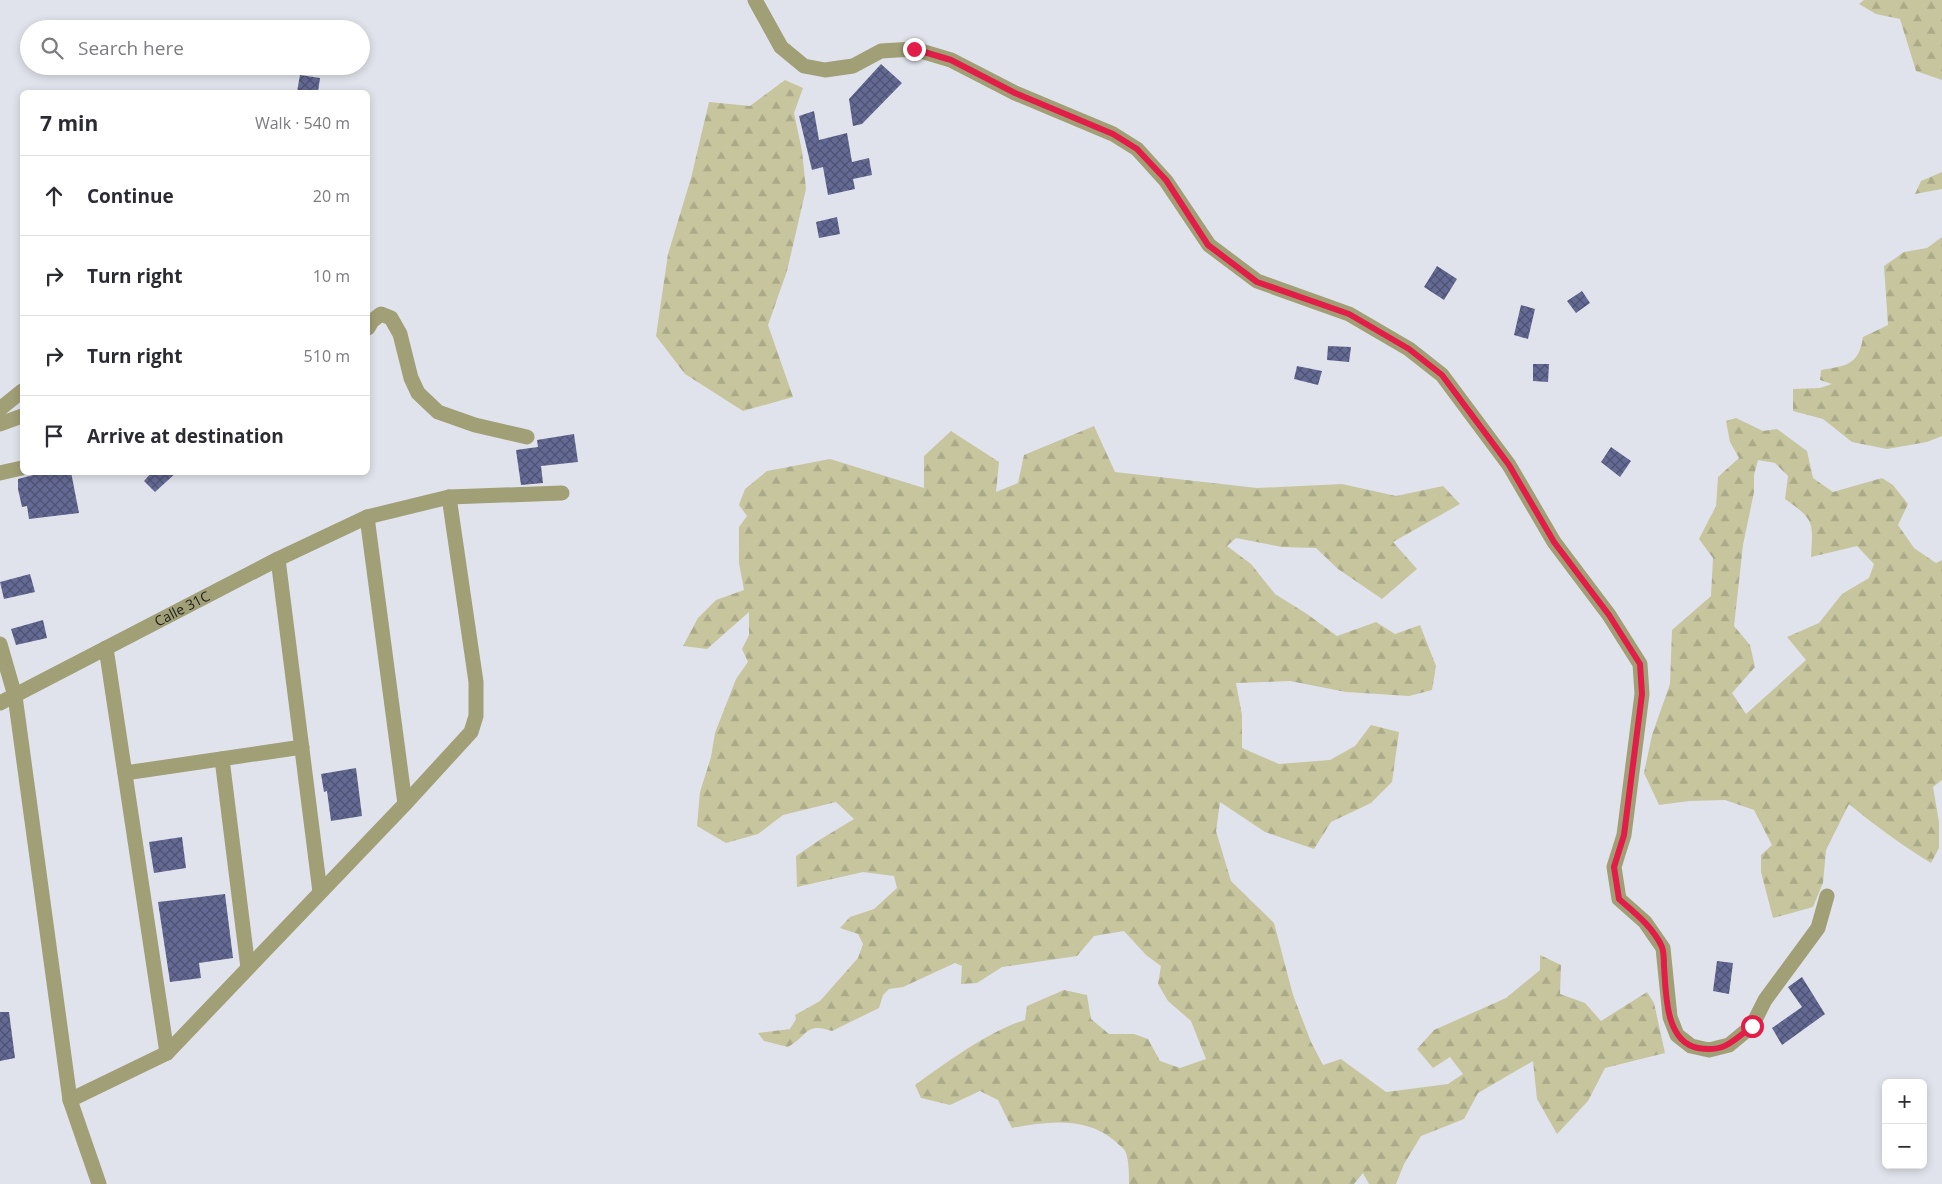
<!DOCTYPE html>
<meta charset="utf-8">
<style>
body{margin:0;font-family:"Open Sans",sans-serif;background:#f7f7f7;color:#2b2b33}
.controls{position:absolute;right:15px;bottom:15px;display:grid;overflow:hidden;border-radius:8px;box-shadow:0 2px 8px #0003}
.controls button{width:45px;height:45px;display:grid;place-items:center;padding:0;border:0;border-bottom:1px solid #e1e1e2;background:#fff;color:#2b2b33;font:25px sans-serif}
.stop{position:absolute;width:15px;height:15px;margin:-11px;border:4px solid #e11d48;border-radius:50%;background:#fff}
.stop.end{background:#e11d48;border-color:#fff;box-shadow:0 1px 5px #0008}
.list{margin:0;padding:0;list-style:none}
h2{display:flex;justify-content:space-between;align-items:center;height:65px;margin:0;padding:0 20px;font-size:21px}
h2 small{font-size:16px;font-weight:400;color:#7c7c81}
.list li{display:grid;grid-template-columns:32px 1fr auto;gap:15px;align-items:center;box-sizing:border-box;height:80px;padding:0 20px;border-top:1px solid #e1e1e2}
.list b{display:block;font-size:19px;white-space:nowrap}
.list em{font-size:16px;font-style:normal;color:#7c7c81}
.icon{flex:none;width:28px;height:28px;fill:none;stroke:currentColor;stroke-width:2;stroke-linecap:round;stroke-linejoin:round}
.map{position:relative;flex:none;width:1942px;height:1184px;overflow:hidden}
.search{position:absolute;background:#fff;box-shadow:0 2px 8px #0003;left:20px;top:20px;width:350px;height:55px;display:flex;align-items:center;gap:12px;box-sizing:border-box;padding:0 18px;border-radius:28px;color:#7c7c81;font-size:19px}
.panel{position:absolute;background:#fff;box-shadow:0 2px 8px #0003;left:20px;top:90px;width:350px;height:385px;border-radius:8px}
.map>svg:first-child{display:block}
.forest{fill:url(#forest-firs);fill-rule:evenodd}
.building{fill:url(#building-cross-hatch)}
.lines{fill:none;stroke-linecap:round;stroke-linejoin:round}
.minor{stroke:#a09f76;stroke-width:15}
.route{stroke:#e11d48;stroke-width:6}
.labels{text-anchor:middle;stroke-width:5;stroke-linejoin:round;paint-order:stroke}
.street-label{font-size:14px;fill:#1d1e21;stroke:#fff}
</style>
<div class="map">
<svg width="1942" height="1184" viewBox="0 0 1942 1184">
<defs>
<pattern id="forest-firs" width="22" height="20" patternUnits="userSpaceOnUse" patternTransform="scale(1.25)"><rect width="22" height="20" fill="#c6c59e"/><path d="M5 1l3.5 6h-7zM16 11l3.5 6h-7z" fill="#aaa988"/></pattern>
<pattern id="building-cross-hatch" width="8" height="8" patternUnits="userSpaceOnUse" patternTransform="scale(1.25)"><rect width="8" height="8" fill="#656a95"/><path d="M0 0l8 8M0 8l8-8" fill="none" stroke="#4e5272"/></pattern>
</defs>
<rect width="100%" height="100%" fill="#e1e3ec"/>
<path class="forest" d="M 1864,0 L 1942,0 L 1942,80 L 1916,71 L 1900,19 L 1876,14 L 1859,4 Z
M 785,80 L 803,88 L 794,113 L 802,151 L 806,189 L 787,271 L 768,325 L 793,397 L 743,411 L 685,374 L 656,336 L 668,254 L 691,178 L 709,102 L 750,106 Z
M 1942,172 L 1942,189 L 1915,194 L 1921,181 Z
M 1942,237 L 1942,436 L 1927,442 L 1887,449 L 1852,442 L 1823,419 L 1793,411 L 1793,389 L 1820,388 L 1832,384 L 1820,380 L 1821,370 C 1846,366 1859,365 1863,337 L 1888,325 L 1884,266 L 1904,252 L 1927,248 Z
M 1736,418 L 1763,431 L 1777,429 L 1807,451 L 1813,478 L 1833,492 L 1882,478 L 1893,485 L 1908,504 L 1898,525 L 1914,548 L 1936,563 L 1942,560 L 1942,780 L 1933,787 L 1939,822 L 1939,848 L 1931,863 C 1902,845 1875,826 1849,804 L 1826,850 L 1823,883 L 1813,907 L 1773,918 L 1761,872 L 1761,855 L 1772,845 L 1754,810 L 1725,800 L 1689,801 L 1659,805 L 1644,773 L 1652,735 L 1670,684 L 1672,630 L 1711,596 L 1713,558 L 1699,539 L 1716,506 L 1718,477 L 1739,458 L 1730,442 L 1726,421 ZM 1758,460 L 1775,463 L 1788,476 L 1785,499 C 1815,520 1813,522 1811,557 L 1857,546 L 1874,564 L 1869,578 L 1842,594 L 1819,623 L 1787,637 L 1806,660 L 1746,714 L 1732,693 L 1755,667 L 1750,645 L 1734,626 L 1743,545 L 1754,492 L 1754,475 Z
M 1094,426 L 1115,472 L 1257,488 L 1342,484 L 1396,496 L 1443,486 L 1460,504 L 1393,542 L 1417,569 L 1382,599 L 1338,569 L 1316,548 L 1282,547 L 1236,538 L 1227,546 L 1251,564 L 1275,594 L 1307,614 L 1337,636 L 1376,622 L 1395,634 L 1420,625 L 1436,666 L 1432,690 L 1409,696 L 1346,692 L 1290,681 L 1236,683 L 1242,715 L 1242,748 L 1279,764 L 1330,760 L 1355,746 L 1371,725 L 1399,732 L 1392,782 L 1371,803 L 1331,822 L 1314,849 L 1265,832 L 1220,802 L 1216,831 L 1231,881 L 1274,923 L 1293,995 L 1311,1042 L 1323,1065 L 1341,1059 L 1386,1092 L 1448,1084 L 1463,1074 L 1450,1057 L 1433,1068 L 1417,1049 L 1434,1030 L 1506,998 L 1540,970 L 1540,955 L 1561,965 L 1560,994 L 1585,1003 L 1601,1021 L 1647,992 L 1654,1003 L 1665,1053 L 1605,1068 L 1588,1101 L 1557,1134 L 1537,1099 L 1533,1061 L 1478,1093 L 1464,1119 L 1421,1136 L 1404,1164 L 1396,1184 L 1369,1184 L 1363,1173 L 1354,1184 L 1129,1184 C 1129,1174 1129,1162 1126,1153 C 1125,1149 1119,1145 1116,1142 C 1088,1116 1046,1121 1012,1128 L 998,1100 L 980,1091 L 950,1105 L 921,1098 L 915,1085 C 946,1063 989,1031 1025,1020 L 1027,1006 L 1064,990 L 1087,995 L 1091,1019 L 1109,1034 L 1134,1034 L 1148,1039 L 1160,1061 L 1180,1068 L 1206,1059 L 1191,1021 L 1168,1001 L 1158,984 L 1161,966 L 1146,955 L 1124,931 L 1094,936 L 1077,956 L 1002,967 L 977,983 L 961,984 L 962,966 L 955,963 L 903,987 L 889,989 L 883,995 L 879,1008 L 832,1031 C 805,1022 809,1035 788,1047 L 764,1041 L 758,1033 L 790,1029 L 796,1019 L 795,1015 L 820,1001 L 858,958 L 863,944 L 858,934 L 840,928 L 850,917 L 874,909 L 897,888 L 894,876 L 863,872 L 797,887 L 796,856 L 821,839 L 854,819 L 836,802 L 783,815 L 758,834 L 726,843 L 697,826 L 700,792 L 711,757 L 715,733 L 736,679 L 748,662 L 742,649 L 749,635 L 749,612 L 707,649 L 683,646 L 698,618 L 716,600 L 744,590 L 739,563 L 739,527 L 747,516 L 739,505 L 745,489 L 767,471 L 830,459 L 924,488 L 924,456 L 951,431 L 999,462 L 996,492 L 1018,483 L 1024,455 Z"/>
<path class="building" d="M 881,64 L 902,83 L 862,124 L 853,126 L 849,99 Z
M 300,75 L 320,78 L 318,92 L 297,92 Z
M 814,111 L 819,140 L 847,133 L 852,162 L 869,158 L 872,175 L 853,179 L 855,189 L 828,195 L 823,167 L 812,170 L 799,116 Z
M 837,217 L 840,234 L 819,238 L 816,222 Z
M 1437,266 L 1457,279 L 1444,300 L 1424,287 Z
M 1582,291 L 1590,303 L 1576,313 L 1567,301 Z
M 1521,305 L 1535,309 L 1528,339 L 1514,335 Z
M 1328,346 L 1351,347 L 1349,362 L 1327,360 Z
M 1533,364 L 1549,364 L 1548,382 L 1533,381 Z
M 1297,366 L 1322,371 L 1318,385 L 1294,379 Z
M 574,434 L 578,462 L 541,466 L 543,483 L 521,485 L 516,450 L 538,447 L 537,440 Z
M 1611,447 L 1631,461 L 1620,477 L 1601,462 Z
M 45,472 L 71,472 L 79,513 L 29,519 L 27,506 L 22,507 L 18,489 L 18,479 Z
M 152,472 L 177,472 L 155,492 L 144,481 Z
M 30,574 L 35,592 L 4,599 L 0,582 Z
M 43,620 L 47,638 L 16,645 L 11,629 Z
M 356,768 L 362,816 L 331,821 L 327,791 L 324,792 L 321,774 Z
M 182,837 L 186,868 L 154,873 L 149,842 Z
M 225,894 L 233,958 L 199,963 L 201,978 L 170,982 L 158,902 Z
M 1717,961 L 1733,963 L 1729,994 L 1713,991 Z
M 1802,977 L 1825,1014 L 1782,1045 L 1772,1028 L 1802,1007 L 1788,987 Z
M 0,1012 L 9,1012 L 15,1058 L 0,1061 Z"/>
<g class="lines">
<g class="minor">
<path d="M 755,0 L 781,47 L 804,66 L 825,70 L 853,66 L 881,51 L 914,49 L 951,60 L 1015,93 L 1113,134 L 1137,149 L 1166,181 L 1209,245 L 1257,281 L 1349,314 L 1409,349 L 1442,375 L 1509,465 L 1554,542 L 1609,615 L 1640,664 L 1642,694 L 1624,835 L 1614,867 L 1619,899 L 1645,922 L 1663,948 L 1670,1017 L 1677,1035 L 1691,1046 L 1709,1050 L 1729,1045 L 1752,1026 L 1765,1000 L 1818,928 L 1827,896"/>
<path d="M 368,328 L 372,321 L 381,314 L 391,318 L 400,334 L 411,378 L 418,393 L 438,412 L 475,425 L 527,437"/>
<path d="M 0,409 L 22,391"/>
<path d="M 0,424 L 22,416"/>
<path d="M 0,473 L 22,468"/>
<path d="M 367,517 L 405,804"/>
<path d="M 278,559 L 320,892"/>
<path d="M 0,644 L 15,696 L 70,1100 L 99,1184"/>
<path d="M 106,648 L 167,1053"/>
<path id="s1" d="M 0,703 L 278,559 L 367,517 L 449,497 L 562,493"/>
<path d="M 222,759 L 248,968"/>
<path d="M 125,773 L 302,747"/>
<path d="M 70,1100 L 167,1053 L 405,804 L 471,732 L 476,716 L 476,682 L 449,497"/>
</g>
</g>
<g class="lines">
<path class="route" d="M 914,49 L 951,60 L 1015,93 L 1113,134 L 1137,149 L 1166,180 L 1208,245 L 1257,282 L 1349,314 L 1409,349 L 1442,375 L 1509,465 L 1554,542 L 1609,615 L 1640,664 L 1642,694 L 1624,835 L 1614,867 L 1619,899 C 1635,913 1653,927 1662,947 C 1664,953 1664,961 1664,966 C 1666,993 1665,1042 1698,1048 C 1723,1053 1734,1041 1752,1026"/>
</g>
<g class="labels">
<g class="street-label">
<text dy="5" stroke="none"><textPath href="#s1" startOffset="205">Calle 31C</textPath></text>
</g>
</g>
</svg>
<div class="controls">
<button>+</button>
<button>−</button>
</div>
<div class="stop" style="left:1752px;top:1026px"></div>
<div class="stop end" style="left:914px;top:49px"></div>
<div class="search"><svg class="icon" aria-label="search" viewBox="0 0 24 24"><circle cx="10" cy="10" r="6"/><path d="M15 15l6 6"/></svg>Search here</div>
<section class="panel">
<h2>7 min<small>Walk · 540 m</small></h2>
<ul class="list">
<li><svg class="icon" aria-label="ahead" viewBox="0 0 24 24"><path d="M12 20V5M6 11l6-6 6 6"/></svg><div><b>Continue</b></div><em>20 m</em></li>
<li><svg class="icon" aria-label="right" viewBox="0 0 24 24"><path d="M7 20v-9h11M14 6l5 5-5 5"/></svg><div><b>Turn right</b></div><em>10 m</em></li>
<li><svg class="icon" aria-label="right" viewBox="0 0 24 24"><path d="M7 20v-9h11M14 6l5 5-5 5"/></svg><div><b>Turn right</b></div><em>510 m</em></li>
<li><svg class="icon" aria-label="arrive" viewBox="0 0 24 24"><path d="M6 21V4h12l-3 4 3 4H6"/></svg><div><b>Arrive at destination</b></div></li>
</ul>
</section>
</div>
